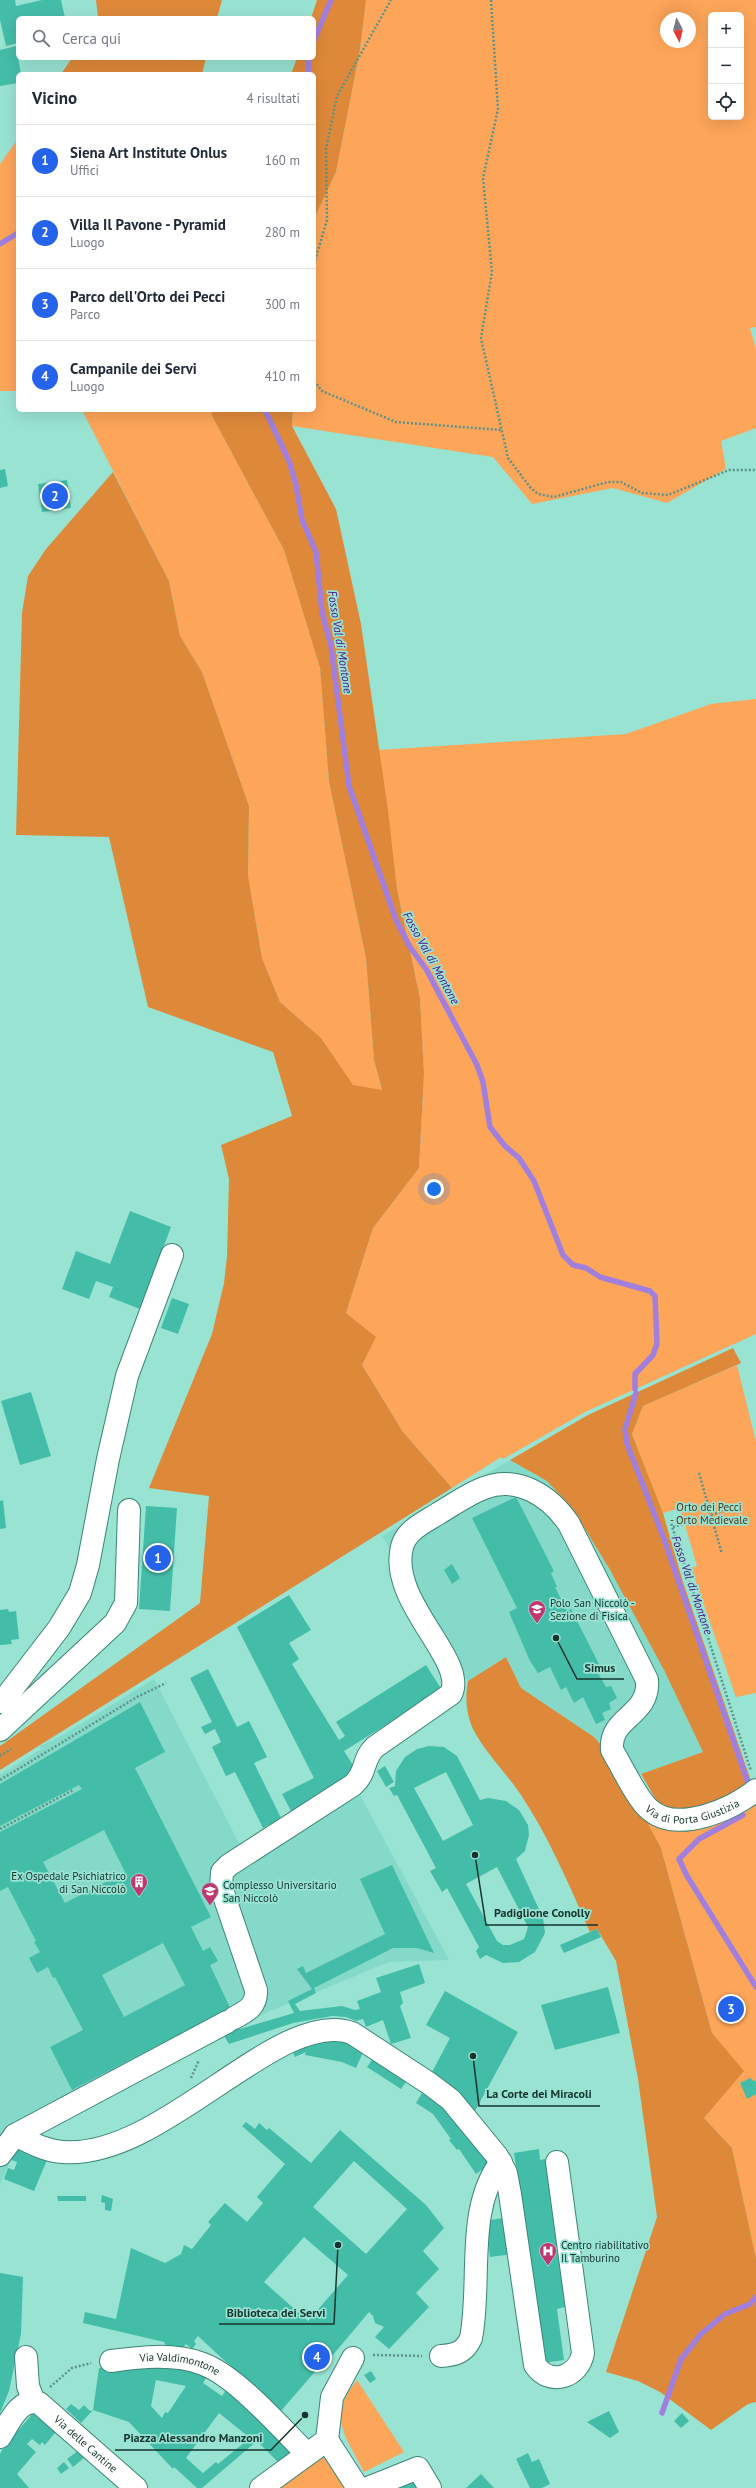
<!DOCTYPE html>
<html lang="it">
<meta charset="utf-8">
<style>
body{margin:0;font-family:"PT Sans",sans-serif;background:#f6f6f7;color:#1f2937}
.controls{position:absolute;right:12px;top:12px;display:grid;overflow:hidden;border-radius:6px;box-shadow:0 4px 16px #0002}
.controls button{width:36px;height:36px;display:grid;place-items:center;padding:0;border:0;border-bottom:1px solid #e0e1e3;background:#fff;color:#1f2937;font:20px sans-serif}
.compass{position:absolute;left:660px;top:12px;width:36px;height:36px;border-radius:50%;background:#fff;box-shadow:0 4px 16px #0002;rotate:173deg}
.you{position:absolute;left:434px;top:1189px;width:14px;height:14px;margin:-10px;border:3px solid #fff;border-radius:50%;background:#1a73e8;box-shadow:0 0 0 6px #1a73e833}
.badge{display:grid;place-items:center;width:26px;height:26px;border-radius:50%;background:#2563eb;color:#fff;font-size:13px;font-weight:700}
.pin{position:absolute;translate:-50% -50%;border:2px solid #fff;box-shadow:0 1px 4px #0006}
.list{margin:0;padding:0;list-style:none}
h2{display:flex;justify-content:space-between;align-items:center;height:52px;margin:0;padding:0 16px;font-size:17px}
h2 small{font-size:13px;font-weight:400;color:#747a83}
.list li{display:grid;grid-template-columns:26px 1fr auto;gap:12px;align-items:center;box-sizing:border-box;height:72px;padding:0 16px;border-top:1px solid #e0e1e3}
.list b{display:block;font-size:15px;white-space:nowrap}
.list p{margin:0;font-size:13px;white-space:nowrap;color:#747a83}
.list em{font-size:13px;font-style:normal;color:#747a83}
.icon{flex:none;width:22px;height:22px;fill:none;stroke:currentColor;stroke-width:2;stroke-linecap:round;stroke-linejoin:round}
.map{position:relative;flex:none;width:756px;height:2488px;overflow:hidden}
.search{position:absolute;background:#fff;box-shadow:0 4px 16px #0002;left:16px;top:16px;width:300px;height:44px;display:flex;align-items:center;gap:10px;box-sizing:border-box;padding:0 14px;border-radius:6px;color:#747a83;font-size:15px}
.panel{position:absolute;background:#fff;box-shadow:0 4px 16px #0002;left:16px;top:72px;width:300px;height:340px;border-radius:6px}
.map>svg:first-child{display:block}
.built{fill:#84d9c8}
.green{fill:#fda559;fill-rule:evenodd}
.forest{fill:#de893a}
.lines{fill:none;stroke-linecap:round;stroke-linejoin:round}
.stream{stroke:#a17fdd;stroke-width:5.5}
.building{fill:#44bda8;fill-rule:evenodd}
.minor-casing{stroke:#3b8577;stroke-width:24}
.path{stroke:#5d9388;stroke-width:2.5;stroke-dasharray:2 2;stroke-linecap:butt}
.minor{stroke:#fff;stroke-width:22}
.labels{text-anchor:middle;stroke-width:3.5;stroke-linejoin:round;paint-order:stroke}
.park-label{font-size:11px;fill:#563314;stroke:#99e3d3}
.poi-label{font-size:11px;fill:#15342e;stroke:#99e3d3;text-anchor:start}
.street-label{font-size:11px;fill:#15342e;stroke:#99e3d3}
.water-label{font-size:12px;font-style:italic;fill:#4b1284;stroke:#99e3d3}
.leader{fill:none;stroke:#15342e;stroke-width:1.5}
.callout-dot{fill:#15342e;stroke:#99e3d3;stroke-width:1.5}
.callout-label{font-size:12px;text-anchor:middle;font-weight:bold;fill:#15342e;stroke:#99e3d3;stroke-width:3.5;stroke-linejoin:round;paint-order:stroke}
</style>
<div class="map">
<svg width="756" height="2488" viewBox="0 0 756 2488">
<rect width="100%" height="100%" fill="#99e3d3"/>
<path class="built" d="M 510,1460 L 547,1481 L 573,1509 L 613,1576 L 665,1672 L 703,1752 L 641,1774 L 623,1777 L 594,1737 L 521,1688 L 506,1657 L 468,1681 L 382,1536 Z
M 154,1679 L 239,1843 L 265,1853 L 360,1795 L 449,1960 L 389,1962 L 268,2012 L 16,2148 L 0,2185 L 0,1775 L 41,1749 L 40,1746 L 63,1735 Z"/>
<path class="green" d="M 366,0 L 756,0 L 756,327 L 750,328 L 756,349 L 756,428 L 721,441 L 726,469 L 667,503 L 613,488 L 532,504 L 493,457 L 292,426 L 293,410 L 314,410 L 314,219 L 336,172 L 360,50 ZM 711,15 L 741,15 L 741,117 L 711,117 ZM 666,18 L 690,18 L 690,42 L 666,42 Z
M 18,139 L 18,391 L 0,391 L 0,164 Z
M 82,410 L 211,410 L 212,416 L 284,550 L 320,668 L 329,782 L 366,958 L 374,1060 L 382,1091 L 353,1086 L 321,1038 L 280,1002 L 262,958 L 248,877 L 249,806 L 202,672 L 180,636 L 169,581 Z
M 756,699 L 756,1334 L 585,1412 L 503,1459 L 501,1457 L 452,1488 L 403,1432 L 362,1365 L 375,1337 L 346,1313 L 373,1228 L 419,1168 L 424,1075 L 420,998 L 397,889 L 379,750 L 626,734 L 711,704 Z
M 737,1365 L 756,1442 L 756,1693 L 736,1697 L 691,1568 L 697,1566 L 680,1508 L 663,1513 L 632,1434 L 643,1406 Z
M 756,1798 L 756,2258 L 732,2148 L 704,2118 L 743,2071 L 712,2033 L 661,1848 L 645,1819 Z
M 357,2380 L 404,2452 L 364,2472 C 345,2435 327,2417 357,2380 Z
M 323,2452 L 345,2488 L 271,2488 Z"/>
<path class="forest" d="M 96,0 L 222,0 L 217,18 L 98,18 Z
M 317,0 L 366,0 L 360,50 L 336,172 L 314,219 L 314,74 L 291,74 L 297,58 L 314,58 L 314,18 L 311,18 Z
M 72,58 L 206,58 L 202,74 L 61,74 Z
M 211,410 L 293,410 L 292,426 L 336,509 L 361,624 L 388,810 L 397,889 L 420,998 L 424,1074 L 419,1168 L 373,1228 L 346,1313 L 376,1337 L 362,1365 L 403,1432 L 452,1488 L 0,1770 L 0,1746 L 200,1603 L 209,1496 L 149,1488 L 212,1334 L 224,1283 L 227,1257 L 229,1179 L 221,1145 L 292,1116 L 273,1052 L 148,1007 L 109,837 L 16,835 L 22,613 L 28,576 L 46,549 L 113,472 L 169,581 L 180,636 L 202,672 L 249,806 L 248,876 L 262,958 L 280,1002 L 321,1038 L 353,1085 L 382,1090 L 374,1060 L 366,958 L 329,782 L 320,668 L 284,550 L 212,416 Z
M 733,1348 L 741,1363 L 643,1406 L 632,1434 L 663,1513 L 683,1582 L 752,1784 L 700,1809 L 684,1812 L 659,1805 L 641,1774 L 703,1752 L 665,1672 L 610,1570 L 573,1509 L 547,1481 L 510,1460 L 588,1415 Z
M 506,1657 L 521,1688 L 594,1737 L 607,1752 L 623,1777 L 661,1848 L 712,2033 L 744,2071 L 704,2118 L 732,2148 L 756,2258 L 756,2402 L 748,2404 L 711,2430 L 660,2392 L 638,2381 L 606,2372 L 657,2217 L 638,2079 L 616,1961 L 597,1929 L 590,1932 C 569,1885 550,1839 521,1795 C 507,1774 484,1751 473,1729 C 466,1714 465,1696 468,1681 Z"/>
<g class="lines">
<path class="stream" d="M 314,40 L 331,0
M 308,74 L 309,58
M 0,244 L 18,233
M 265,410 L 289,461 L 296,485 L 302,520 L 316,552 L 322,612 L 331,646 L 349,786 L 396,920 L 410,947 L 426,969 L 477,1065 L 483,1082 L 490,1127 L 505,1146 L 519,1158 L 534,1181 L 563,1255 L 573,1265 L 586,1268 L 600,1277 L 650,1291 L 655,1296 L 657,1344 L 653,1355 L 635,1374 L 635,1389
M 636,1393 L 625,1429 L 627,1444 L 664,1539 L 749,1786
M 743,1815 L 699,1839 L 679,1859 L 687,1876 L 756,1987
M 662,2413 L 681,2359 L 701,2334 L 725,2314 L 750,2304 L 756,2297"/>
</g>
<path class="building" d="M 0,0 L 15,0 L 16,6 L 42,0 L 61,0 L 65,18 L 18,18 L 18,43 L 6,46 L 0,20 Z
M 16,46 L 21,74 L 18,74 L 18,83 L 0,86 L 0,50 Z
M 5,469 L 8,486 L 0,488 L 0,470 Z
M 67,480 L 71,508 L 42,512 L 38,484 Z
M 130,1211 L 171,1227 L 140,1309 L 109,1297 L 113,1287 L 96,1281 L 89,1299 L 62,1289 L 76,1251 L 110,1264 Z
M 172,1298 L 189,1304 L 178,1334 L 161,1328 Z
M 31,1392 L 51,1456 L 20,1465 L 1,1401 Z
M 516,1497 L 554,1571 L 551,1573 L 557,1587 L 555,1587 L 567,1611 L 571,1609 L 601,1668 L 597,1671 L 606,1687 L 611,1686 L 617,1698 L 609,1703 L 611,1709 L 602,1713 L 605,1720 L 596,1724 L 583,1697 L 574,1703 L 566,1687 L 561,1690 L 550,1667 L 538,1673 L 530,1661 L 509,1612 L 517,1608 L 472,1518 Z
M 3,1500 L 6,1528 L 0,1529 L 0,1501 Z
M 146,1506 L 177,1508 L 170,1611 L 139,1609 Z
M 452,1564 L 460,1578 L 452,1584 L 444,1570 Z
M 289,1595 L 311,1630 L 289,1643 L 299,1659 L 292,1664 L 339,1740 L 345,1736 L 336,1722 L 426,1665 L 442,1690 L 344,1751 L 356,1770 L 291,1811 L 282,1794 L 314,1778 L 237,1627 Z
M 8,1609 L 9,1612 L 16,1611 L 19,1639 L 11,1640 L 12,1644 L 0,1645 L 0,1610 Z
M 208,1669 L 237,1727 L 249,1721 L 267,1757 L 254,1763 L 281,1818 L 263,1828 L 235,1772 L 226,1776 L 212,1747 L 221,1742 L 215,1729 L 205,1734 L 201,1727 L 212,1722 L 190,1678 Z
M 140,1702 L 165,1752 L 135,1768 L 211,1917 L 191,1927 L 203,1951 L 210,1947 L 218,1961 L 210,1965 L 240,2029 L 294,2013 L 288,2001 L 312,1989 L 297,1969 L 303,1966 L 306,1973 L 385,1934 L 360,1879 L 392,1865 L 434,1953 L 417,1948 L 393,1948 L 314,1988 L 316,1993 L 295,2004 L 300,2011 L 342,2006 L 355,2010 L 360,2009 L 357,2001 L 381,1992 L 376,1978 L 419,1964 L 425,1983 L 400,1992 L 403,2003 L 400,2006 L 411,2038 L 391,2044 L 383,2020 L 366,2027 L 363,2019 L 356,2021 L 346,2017 L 332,2016 L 293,2023 L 229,2044 L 223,2034 L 222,2012 L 72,2090 L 50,2047 L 83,2030 L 55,1977 L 53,1978 L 48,1967 L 37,1973 L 29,1958 L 40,1952 L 34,1942 L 36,1941 L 8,1887 L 0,1891 L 0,1832 L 82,1789 L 79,1785 L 0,1826 L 0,1784 ZM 104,1830 L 125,1872 L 65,1903 L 43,1862 ZM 163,1943 L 185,1985 L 124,2017 L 102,1975 Z
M 429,1746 L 444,1747 L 457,1756 L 480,1800 L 488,1798 L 506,1801 L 519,1810 L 528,1825 L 529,1835 L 525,1851 L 516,1859 L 543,1918 L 545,1933 L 535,1952 L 519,1962 L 503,1963 L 486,1955 L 480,1959 L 476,1951 L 479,1947 L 447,1888 L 442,1892 L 430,1871 L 436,1868 L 397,1795 L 394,1796 L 389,1788 L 395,1786 L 396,1771 L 405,1757 L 417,1749 ZM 446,1772 L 473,1825 L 443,1841 L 414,1788 ZM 497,1867 L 528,1927 L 524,1939 L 510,1945 L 503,1945 L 497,1941 L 466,1884 Z
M 385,1766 L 394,1782 L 386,1787 L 377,1771 Z
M 597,1929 L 601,1937 L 564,1953 L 560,1945 Z
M 608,1987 L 620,2033 L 555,2050 L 541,2005 Z
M 445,1991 L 518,2032 L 475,2111 L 453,2087 L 431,2074 L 450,2038 L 426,2025 Z
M 345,2038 L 364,2050 L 356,2068 L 342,2062 L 305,2055 L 306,2052 L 295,2057 L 290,2047 Z
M 374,2057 L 408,2079 L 401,2089 L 367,2067 Z
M 750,2078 L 756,2082 L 756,2094 L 747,2099 L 740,2083 Z
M 422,2093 L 442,2107 L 447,2104 L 490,2164 L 476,2174 L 459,2149 L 457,2150 L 449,2140 L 451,2139 L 433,2114 L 416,2103 Z
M 246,2122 L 255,2129 L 259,2123 L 267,2130 L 269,2128 L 311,2163 L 340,2130 L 426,2205 L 444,2228 L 423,2251 L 439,2269 L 416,2293 L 429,2307 L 389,2349 L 375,2337 L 384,2327 L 375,2323 L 373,2316 L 369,2312 L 343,2343 L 321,2369 L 319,2367 L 280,2412 L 198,2336 L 194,2341 L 196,2344 L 192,2349 L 186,2344 L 181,2350 L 168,2349 L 164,2342 L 83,2323 L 85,2312 L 116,2319 L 131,2248 L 165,2263 L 181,2254 L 184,2245 L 192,2249 L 211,2225 L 208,2222 L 225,2203 L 247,2222 L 263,2203 L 257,2197 L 285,2164 L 242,2126 ZM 354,2161 L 407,2209 L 366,2254 L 313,2207 ZM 304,2237 L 348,2275 L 308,2321 L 264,2282 Z
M 16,2148 L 47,2160 L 34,2191 L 4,2179 L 8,2168 L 14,2170 L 17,2162 L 11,2160 Z
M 539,2149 L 540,2160 L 545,2159 L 565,2307 L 557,2309 L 564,2360 L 543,2363 L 514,2153 Z
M 102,2195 L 113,2199 L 111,2211 L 105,2210 L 105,2203 L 101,2202 Z
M 57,2196 L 86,2196 L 86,2201 L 58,2201 Z
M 508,2217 L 513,2254 L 490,2257 L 485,2221 Z
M 0,2273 L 23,2277 L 21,2334 L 9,2391 L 0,2413 Z
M 120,2366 L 186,2369 L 207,2377 L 203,2383 L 222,2396 L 226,2390 L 297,2452 L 280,2464 L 257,2441 L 202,2488 L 197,2488 L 174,2467 L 173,2469 L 129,2422 L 93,2410 L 81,2423 L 66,2409 L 71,2404 L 79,2410 L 84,2405 L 90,2411 L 93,2410 L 99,2368 ZM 156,2380 L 186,2386 L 168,2413 L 165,2412 L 162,2418 L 151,2406 ZM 219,2413 L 250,2438 L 218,2464 L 216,2462 L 203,2473 L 186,2458 Z
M 371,2371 L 376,2379 L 370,2383 L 364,2375 Z
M 609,2411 L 619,2432 L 610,2438 L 587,2422 Z
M 34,2412 L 59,2428 L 45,2445 L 42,2442 L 40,2445 L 32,2439 L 27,2444 L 36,2452 L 17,2474 L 29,2488 L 0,2488 L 0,2454 L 3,2448 Z
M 682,2413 L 689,2421 L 681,2428 L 674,2421 Z
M 79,2450 L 85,2457 L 73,2467 L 67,2459 Z
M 528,2453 L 532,2462 L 539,2459 L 550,2484 L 542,2488 L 530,2488 L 516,2459 Z
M 64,2462 L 69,2468 L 61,2474 L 57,2468 Z
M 415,2474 L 423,2488 L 382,2488 Z
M 481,2474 L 494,2488 L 466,2488 Z"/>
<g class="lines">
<defs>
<g id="minor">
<path d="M 0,1702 L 3,1701 L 59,1628 L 80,1593 L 88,1565 L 108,1459 L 127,1376 L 172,1255"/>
<path d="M 0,1730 L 115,1623 L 126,1603 L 129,1510"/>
<path id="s1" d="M 234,2018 C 247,2011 257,2006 256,1990 L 221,1887 L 222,1872 L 229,1865 L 353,1785 C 367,1773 362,1759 375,1747 L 451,1694 C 468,1660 388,1602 402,1547 C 406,1530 425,1522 439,1513 C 453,1505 468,1494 484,1488 C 518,1475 550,1496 569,1524 L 647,1680 C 650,1717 609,1716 612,1750 C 621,1765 637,1799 649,1809 C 676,1834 732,1810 756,1790"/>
<path d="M 15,2135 C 30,2142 45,2151 63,2152 C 162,2160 279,2006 352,2033 L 430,2084 L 451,2100 L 497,2156 L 506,2173 L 510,2194 L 535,2365 C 550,2387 579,2377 583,2353 L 557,2162"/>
<path d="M 0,2155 L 15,2135 L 227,2022"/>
<path d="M 441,2356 C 456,2355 465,2352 471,2338 C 482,2281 465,2210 501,2162"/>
<path d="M 26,2357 L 28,2386 L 34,2402"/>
<path id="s2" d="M 111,2361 C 140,2357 175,2353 203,2364 C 236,2376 281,2428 307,2454"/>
<path id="s3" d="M 0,2437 C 9,2424 19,2397 39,2403 L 136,2488"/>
<path d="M 327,2440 L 332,2397 L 353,2358"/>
<path d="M 261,2488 L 327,2440 L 358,2488"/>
<path d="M 368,2488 L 418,2468 L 430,2488"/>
</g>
</defs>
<use href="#minor" class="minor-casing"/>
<path class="path" d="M 491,0 L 498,109 L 483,178 L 492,272 L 481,338 L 508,458 L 530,487 L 538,494 L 554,497 L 608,482 L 621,482 L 642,493 L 668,495 L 729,470 L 756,470
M 314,264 L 327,220 L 326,149 L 337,96 L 391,0
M 314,381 L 322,391 L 396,422 L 501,430
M 699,1473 L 722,1554
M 670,1520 L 751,1771
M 673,1527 L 733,1508
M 0,1756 L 11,1749
M 0,1780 L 137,1697 L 166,1683
M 0,1829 L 73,1790
M 191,2078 L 199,2060
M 373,2355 L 422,2356
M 50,2387 L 72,2368 L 91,2363"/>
<use href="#minor" class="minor"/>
</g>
<defs>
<symbol id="university-pin" viewBox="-11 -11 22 30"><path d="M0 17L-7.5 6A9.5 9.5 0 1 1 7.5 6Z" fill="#c0366f" stroke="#99e3d3"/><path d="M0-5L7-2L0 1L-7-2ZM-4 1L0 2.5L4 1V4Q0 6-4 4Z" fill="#fff"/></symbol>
<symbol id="building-pin" viewBox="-11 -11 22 30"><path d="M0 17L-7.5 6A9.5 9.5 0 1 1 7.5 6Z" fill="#c0366f" stroke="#99e3d3"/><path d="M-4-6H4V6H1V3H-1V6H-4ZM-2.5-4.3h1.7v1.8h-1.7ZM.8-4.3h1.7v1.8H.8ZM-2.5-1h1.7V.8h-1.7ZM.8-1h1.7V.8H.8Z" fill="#fff"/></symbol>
<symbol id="hospital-pin" viewBox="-11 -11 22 30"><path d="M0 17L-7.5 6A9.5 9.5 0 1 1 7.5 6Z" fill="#c0366f" stroke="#99e3d3"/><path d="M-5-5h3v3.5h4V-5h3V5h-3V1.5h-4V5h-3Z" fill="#fff"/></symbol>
</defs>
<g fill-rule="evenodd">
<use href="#university-pin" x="527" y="1599" width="20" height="27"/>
<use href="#building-pin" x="129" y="1872" width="20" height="27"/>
<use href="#university-pin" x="200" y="1881" width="20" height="27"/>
<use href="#hospital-pin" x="538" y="2241" width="20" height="27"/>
</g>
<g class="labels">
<g class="park-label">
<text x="709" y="1511">Orto dei Pecci<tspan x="709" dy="13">- Orto Medievale</tspan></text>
</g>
<g class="poi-label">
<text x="550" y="1607">Polo San Niccolò -<tspan x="550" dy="13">Sezione di Fisica</tspan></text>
<text x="126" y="1880" text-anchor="end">Ex Ospedale Psichiatrico<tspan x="126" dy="13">di San Niccolò</tspan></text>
<text x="223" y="1889">Complesso Universitario<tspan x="223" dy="13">San Niccolò</tspan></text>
<text x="561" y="2249">Centro riabilitativo<tspan x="561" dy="13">Il Tamburino</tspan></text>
</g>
<g class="street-label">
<text dy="4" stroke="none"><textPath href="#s1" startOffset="1192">Via di Porta Giustizia</textPath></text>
<text dy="4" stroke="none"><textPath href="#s2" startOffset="70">Via Valdimontone</textPath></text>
<text dy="4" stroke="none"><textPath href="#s3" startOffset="118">Via delle Cantine</textPath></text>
</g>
<g class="water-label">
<text transform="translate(340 642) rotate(81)" y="4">Fosso Val di Montone</text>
<text transform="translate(431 958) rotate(61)" y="4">Fosso Val di Montone</text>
<text transform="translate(692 1585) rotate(71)" y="4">Fosso Val di Montone</text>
</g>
</g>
<path class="leader" d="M556 1638L577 1679H624M475 1855L486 1925H598M473 2056L479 2106H600M338 2245L334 2324H219M305 2415L271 2450H115"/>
<g class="callout-dot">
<circle cx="556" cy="1638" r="4"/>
<circle cx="475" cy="1855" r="4"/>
<circle cx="473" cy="2056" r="4"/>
<circle cx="338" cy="2245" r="4"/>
<circle cx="305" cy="2415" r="4"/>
</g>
<g class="callout-label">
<text x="600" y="1672">Simus</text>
<text x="542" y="1917">Padiglione Conolly</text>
<text x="539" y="2098">La Corte dei Miracoli</text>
<text x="276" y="2317">Biblioteca dei Servi</text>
<text x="193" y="2442">Piazza Alessandro Manzoni</text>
</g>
</svg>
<div class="controls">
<button>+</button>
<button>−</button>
<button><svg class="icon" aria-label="locate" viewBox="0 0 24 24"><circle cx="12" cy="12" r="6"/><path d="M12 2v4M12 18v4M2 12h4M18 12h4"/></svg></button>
</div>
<svg class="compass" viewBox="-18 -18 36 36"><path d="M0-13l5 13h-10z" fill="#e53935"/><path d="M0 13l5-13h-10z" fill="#747a83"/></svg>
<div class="you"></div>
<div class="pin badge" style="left:158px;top:1558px">1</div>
<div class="pin badge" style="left:55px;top:496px">2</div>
<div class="pin badge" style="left:731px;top:2009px">3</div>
<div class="pin badge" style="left:317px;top:2357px">4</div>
<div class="search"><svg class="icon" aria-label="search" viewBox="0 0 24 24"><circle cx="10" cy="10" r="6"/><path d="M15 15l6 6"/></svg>Cerca qui</div>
<section class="panel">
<h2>Vicino<small>4 risultati</small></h2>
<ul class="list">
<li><span class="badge">1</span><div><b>Siena Art Institute Onlus</b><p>Uffici</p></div><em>160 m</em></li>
<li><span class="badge">2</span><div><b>Villa Il Pavone - Pyramid</b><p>Luogo</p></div><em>280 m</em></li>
<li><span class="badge">3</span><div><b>Parco dell'Orto dei Pecci</b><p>Parco</p></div><em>300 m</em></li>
<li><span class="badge">4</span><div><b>Campanile dei Servi</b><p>Luogo</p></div><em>410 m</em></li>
</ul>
</section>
</div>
